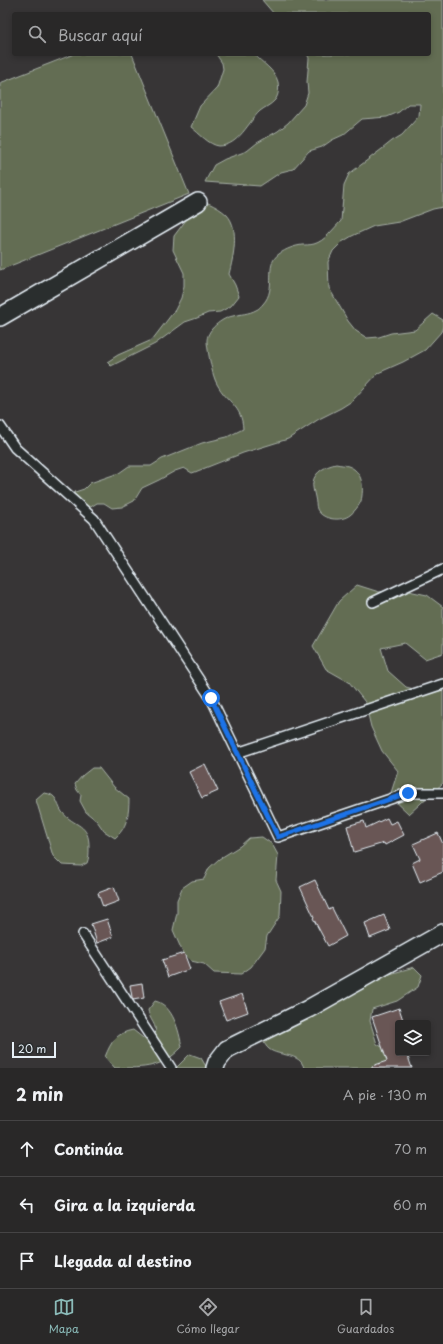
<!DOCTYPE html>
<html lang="es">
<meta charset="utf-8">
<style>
body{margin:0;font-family:"Playpen Sans",sans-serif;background:#313030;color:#f1f3f6}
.controls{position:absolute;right:12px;bottom:12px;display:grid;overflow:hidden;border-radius:4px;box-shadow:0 2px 6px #0003}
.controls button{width:36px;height:36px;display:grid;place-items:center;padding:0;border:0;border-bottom:1px solid #454445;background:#292828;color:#f1f3f6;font:20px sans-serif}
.scale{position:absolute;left:12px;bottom:10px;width:44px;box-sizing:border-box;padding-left:4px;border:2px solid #e8f1f8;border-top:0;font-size:11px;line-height:14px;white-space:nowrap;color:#e8f1f8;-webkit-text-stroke:3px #2a2d2e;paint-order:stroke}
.stop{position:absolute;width:12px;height:12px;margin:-9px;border:3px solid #1a73e8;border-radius:50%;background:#fff}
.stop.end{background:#1a73e8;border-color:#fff;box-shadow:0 1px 4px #0008}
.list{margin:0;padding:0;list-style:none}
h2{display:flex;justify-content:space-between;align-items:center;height:52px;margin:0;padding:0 16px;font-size:17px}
h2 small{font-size:13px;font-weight:400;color:#a5a6a8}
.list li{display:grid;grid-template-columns:26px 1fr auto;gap:12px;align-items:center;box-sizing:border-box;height:56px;padding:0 16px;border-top:1px solid #454445}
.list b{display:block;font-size:15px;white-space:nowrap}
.list em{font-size:13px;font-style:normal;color:#a5a6a8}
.icon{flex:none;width:22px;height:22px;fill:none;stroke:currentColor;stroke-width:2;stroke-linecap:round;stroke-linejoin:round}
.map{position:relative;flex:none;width:443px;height:1068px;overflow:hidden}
.search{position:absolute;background:#292828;box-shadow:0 2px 6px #0003;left:12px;right:12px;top:12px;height:44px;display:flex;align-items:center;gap:10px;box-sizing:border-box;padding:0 14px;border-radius:4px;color:#a5a6a8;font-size:15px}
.sheet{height:220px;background:#292828}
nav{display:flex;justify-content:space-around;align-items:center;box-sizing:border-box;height:56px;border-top:1px solid #454445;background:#292828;font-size:11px;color:#a5a6a8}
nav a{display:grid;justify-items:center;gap:2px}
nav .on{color:#8bbbb9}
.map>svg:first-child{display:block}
.green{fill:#646d53;stroke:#a6afa6}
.building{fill:#695654;stroke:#e8f1f8}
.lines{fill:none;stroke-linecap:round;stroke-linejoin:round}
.lane-casing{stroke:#e8f1f8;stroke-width:12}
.street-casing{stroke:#e8f1f8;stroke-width:20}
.lane{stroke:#2a2d2e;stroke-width:9}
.street{stroke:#2a2d2e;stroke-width:17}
.route{stroke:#1a73e8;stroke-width:5}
</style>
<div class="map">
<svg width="443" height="1068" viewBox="0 0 443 1068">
<rect width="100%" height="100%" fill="#373536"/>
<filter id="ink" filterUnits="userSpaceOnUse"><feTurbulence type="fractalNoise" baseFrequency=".025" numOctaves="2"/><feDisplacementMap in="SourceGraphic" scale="8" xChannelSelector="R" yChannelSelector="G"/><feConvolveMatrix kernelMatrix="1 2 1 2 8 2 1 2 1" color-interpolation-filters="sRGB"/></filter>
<g filter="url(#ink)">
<path class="green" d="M 262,0 L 443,0 L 443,207 L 433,209 L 399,222 L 374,226 L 352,236 L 342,242 L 333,251 L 328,262 L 329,288 L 348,321 L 356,331 L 367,338 L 379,337 L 391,333 L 415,330 L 433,314 L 443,320 L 443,326 L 441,332 L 425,350 L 403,362 L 378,373 L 352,401 L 341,408 L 319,419 L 288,439 L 243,453 L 195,472 L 192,473 L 184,468 L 175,471 L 159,480 L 142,488 L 134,501 L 122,507 L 112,508 L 104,503 L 97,503 L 86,510 L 71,496 L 75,492 L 84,489 L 90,483 L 119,473 L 129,466 L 151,466 L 162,459 L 202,443 L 227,437 L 243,429 C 242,405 227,403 217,384 C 212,375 208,352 207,342 C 206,330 222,318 233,316 C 240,314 249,314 256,310 C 259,309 261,306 263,304 C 278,288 263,265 279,254 C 286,249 294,246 302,245 C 305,245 310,245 314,244 C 325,241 333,229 341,221 L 344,185 L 349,174 L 382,149 L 392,141 L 402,135 L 419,116 L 420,104 L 408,104 L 399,112 L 387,117 L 362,119 L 343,135 L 332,140 L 322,147 L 309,151 L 293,169 L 281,172 L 260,186 L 205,182 L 214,165 L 225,159 L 247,151 L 257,143 L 278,131 L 288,123 L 304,105 L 308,93 L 307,82 L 309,58 L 307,54 L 429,54 L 429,14 L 274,14 Z
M 74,54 L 132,54 L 189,194 L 0,270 L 0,83 Z
M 216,54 L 254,54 C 262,63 275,70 278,82 C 279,88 279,95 275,100 C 271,105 265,107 260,111 C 248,122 239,146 219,146 C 209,145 199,133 191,127 L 200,106 L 217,88 L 223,69 L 222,63 Z
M 208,203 C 215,206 222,210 227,215 C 240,229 233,258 229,274 L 235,285 L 239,296 L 231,306 L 220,312 L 208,313 L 197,318 L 185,322 L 155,344 L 111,366 L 107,362 L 118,355 L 152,340 L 175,310 L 181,298 L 184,286 L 184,273 L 173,250 L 174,236 L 189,216 L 198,208 Z
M 336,464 C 340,465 345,465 348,466 C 363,471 364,488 361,501 C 359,506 354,512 350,515 C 341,522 322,520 317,509 C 316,506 316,501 315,497 C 314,492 312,486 313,482 C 315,471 327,466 336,464 Z
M 357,585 L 379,592 L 404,590 L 427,595 L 443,607 L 443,653 L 425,659 L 405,643 L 381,648 L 388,671 L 406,687 L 429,693 L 443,690 L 443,783 L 409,814 L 390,796 L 398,771 L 382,751 L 371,727 L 365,702 L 349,682 L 326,669 L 313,646 L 339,601 Z
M 92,768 L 99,768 L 114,787 L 129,799 C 129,814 127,828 115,838 L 104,831 L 97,821 L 86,812 L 80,801 L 81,795 L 77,790 L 75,784 L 83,775 Z
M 44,793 C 58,794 56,803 62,812 C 74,827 90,823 89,848 C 89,854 89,858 87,863 L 81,866 L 62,865 L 53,856 L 36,800 Z
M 262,837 L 272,844 L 278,855 L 276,880 L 281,891 L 280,916 L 267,936 L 265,948 L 251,967 L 241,974 L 214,973 L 204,964 L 191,961 L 183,953 L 173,930 L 177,913 L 177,900 L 182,888 L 192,881 L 204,879 L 209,868 L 219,859 L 240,846 L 249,838 Z
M 414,967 L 422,975 L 418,987 L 397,1001 L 372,1009 L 370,1021 L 377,1044 L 398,1056 L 385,1068 L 304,1068 C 300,1052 279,1057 269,1049 C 266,1047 264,1042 262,1039 L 271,1031 C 287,1033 292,1029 302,1018 L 365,979 L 390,974 Z
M 155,1001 C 173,1005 179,1031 182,1047 C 162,1068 146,1068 115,1068 L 105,1057 C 111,1042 116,1033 133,1030 L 147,1041 L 153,1039 C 160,1025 150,1023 148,1010 Z
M 190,1054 L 201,1058 L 207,1068 L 176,1068 Z"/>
<path class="building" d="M 205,764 L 218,791 L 202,798 L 189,772 Z
M 387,818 L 390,824 L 397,821 L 404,835 L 385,845 L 384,843 L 354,852 L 347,826 L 364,821 L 366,828 Z
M 438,833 L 443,844 L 443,872 L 420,882 L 412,863 L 420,859 L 413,844 Z
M 315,880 L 329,910 L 332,908 L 346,936 L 328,946 L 313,918 L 314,917 L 300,887 Z
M 114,887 L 119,901 L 103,907 L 98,893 Z
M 384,915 L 390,930 L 370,938 L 365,923 Z
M 107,919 L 113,937 L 97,943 L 91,924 Z
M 184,953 L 190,969 L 168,977 L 162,960 Z
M 142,983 L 144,998 L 133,1000 L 132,997 L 130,985 Z
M 242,994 L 248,1012 L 226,1020 L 219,1002 Z
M 399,1008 L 404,1023 L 398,1023 L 398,1057 L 407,1054 L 412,1068 L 372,1068 L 372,1066 L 387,1061 L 372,1017 Z"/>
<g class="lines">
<defs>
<path id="lane" d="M 0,426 L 15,448 L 94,519 L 211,698 L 278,837 L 408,793 L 443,793
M 373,602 L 443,569
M 237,753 L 443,684
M 83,934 L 171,1068"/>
<path id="street" d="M 0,317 L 198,202
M 215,1068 L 217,1062 L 227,1049 L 308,1009 L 443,933"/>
</defs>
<use href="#lane" class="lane-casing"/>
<use href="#street" class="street-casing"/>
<use href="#lane" class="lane"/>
<use href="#street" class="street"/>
</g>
</g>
<g class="lines" filter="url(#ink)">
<path class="route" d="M 211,698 L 278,837 L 408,793"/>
</g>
</svg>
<div class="controls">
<button><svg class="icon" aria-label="layers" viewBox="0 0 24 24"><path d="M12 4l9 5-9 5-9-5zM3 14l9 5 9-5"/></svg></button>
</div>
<div class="scale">20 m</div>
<div class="stop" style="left:211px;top:698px"></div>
<div class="stop end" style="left:408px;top:793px"></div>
<div class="search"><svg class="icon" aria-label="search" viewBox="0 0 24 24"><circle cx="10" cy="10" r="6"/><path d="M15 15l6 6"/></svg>Buscar aquí</div>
</div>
<section class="sheet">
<h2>2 min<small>A pie · 130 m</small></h2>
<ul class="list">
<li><svg class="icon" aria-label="ahead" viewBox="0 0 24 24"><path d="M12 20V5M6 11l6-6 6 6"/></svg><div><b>Continúa</b></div><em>70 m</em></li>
<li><svg class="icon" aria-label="left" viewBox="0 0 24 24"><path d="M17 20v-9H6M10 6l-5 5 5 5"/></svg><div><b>Gira a la izquierda</b></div><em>60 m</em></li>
<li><svg class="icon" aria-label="arrive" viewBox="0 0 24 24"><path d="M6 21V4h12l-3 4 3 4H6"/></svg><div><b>Llegada al destino</b></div></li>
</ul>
</section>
<nav>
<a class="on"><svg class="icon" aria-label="map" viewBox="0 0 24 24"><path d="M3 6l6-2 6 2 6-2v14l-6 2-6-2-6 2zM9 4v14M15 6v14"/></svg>Mapa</a>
<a><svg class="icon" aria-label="directions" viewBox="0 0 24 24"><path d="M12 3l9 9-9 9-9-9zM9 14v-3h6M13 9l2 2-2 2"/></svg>Cómo llegar</a>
<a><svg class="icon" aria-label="saved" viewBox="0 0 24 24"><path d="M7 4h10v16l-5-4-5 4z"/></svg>Guardados</a>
</nav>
